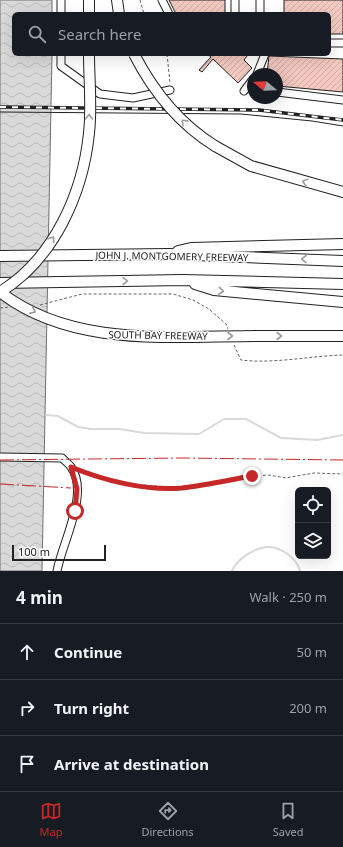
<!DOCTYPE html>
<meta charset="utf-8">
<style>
body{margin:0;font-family:"Noto Sans",sans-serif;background:#242831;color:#f1f3f6}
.controls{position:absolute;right:12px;bottom:12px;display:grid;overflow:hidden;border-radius:6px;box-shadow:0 4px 16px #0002}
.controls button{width:36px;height:36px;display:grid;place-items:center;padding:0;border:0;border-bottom:1px solid #363941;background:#171b24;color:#f1f3f6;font:20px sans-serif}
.compass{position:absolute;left:247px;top:68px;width:36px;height:36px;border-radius:50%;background:#171b24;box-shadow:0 4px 16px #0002;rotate:289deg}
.scale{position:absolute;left:12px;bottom:10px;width:94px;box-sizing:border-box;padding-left:4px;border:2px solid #222;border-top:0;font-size:11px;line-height:14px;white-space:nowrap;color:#222;-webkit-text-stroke:3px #fff;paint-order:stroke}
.stop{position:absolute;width:12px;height:12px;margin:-9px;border:3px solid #c62828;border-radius:50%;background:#fff}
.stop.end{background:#c62828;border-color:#fff;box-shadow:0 1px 4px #0008}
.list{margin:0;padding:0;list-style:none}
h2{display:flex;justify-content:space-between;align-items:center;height:52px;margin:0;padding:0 16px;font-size:17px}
h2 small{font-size:13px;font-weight:400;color:#9ea1a6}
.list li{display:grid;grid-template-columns:26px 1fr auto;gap:12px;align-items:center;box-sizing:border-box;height:56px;padding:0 16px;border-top:1px solid #363941}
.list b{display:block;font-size:15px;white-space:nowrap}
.list em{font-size:13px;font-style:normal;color:#9ea1a6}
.icon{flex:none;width:22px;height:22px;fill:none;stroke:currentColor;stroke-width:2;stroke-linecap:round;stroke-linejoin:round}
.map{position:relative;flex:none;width:343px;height:571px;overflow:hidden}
.search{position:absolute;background:#171b24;box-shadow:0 4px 16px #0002;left:12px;right:12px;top:12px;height:44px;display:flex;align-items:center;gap:10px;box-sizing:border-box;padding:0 14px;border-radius:6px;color:#9ea1a6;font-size:15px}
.sheet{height:220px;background:#171b24}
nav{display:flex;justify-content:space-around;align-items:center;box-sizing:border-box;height:56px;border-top:1px solid #363941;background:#171b24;font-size:11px;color:#9ea1a6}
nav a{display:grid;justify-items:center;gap:2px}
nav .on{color:#c62828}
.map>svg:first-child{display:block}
.water{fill:url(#water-waves);stroke:#6f6f6f}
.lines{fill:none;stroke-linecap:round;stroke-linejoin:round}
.stream{stroke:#d9d9d9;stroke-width:2}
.building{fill:url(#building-hatch);stroke:#222}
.minor-casing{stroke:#222;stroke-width:9}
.highway-casing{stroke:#222;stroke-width:12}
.path{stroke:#646464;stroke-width:1;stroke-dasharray:3 2;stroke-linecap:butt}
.minor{stroke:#fff;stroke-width:7}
.highway{stroke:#fff;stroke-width:10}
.tram{stroke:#222;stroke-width:1}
.rail-casing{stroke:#222;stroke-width:3.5}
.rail{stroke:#fff;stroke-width:2;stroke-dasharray:6;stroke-linecap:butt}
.highway-bridge-casing{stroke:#222;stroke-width:12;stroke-linecap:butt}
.highway-bridge{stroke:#fff;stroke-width:10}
.power{stroke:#c62828;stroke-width:1;stroke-dasharray:14 3 2 3;stroke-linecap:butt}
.oneway{stroke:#9c9c9c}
.route{stroke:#c62828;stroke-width:5}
.labels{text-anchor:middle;stroke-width:3;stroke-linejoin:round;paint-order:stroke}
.street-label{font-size:10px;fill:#222;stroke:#fff}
</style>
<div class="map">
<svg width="343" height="571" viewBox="0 0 343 571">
<defs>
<pattern id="water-waves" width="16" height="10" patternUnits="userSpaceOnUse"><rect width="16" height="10" fill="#d9d9d9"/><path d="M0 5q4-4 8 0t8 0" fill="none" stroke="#bababa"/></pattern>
<pattern id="building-hatch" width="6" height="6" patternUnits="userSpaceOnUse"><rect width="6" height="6" fill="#f3c9c0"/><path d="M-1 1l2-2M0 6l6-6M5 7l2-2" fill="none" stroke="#d0aca5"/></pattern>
</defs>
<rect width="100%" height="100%" fill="#fff"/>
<path class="water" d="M 0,0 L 52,0 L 52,14 L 14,14 L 14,54 L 52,54 L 42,571 L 0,571 Z"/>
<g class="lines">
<path class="stream" d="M 46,415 L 58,416 L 78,427 L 91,429 L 120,429 L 144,433 L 199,434 L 224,419 L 246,419 L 281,438 L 317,440 L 343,435
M 232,571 C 237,559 254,548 267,547 C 280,546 297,558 300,571"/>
</g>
<path class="building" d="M 169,0 L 225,0 L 225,14 L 176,14 Z
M 284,0 L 343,0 L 343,34 L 329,34 L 329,14 L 284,14 Z
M 207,54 L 245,54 L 247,56 L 244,60 L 252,68 L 238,83 L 213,59 L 202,72 L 199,70 L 211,57 Z
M 269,56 L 343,59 L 343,92 L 277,86 L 277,74 L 267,74 Z"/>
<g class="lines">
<defs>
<path id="minor" d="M 61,0 L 61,14
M 162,0 L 169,14
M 260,0 L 260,14
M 235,14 L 235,0
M 329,43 L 343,43
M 61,54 L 61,66 L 100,94 L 133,98 L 170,90
M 257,74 L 265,54
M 244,91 L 253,79
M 277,92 L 343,100
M 0,457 L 62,458 C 65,461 69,464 71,467 C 90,493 62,543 57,571"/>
<path id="highway" d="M 117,0 L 119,14
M 89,14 L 89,0
M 215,146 L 251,166 L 343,192
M 178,251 L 191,248 L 343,244
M 0,256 L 169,254 L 343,261
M 0,283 L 183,280 L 343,284
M 195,284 L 214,290 L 343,302
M 257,336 L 343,336"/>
</defs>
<use href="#minor" class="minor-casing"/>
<use href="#highway" class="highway-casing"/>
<path class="path" d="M 140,0 L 144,14
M 167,54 L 170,83
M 40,305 L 82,294 L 173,294 L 193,300 L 209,309 L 226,324 L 228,329
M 0,308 L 9,307
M 234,345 L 241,360 C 273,364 310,356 343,355
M 81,471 L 119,483 L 181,488 L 252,476 L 269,475 L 286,478 L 314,473 L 343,474"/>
<use href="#minor" class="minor"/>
<use href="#highway" class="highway"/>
<path class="tram" d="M 0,112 L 241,114 L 312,121 L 343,126"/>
<defs>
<path id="rail" d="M 0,107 L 259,110 L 343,120"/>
</defs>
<use href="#rail" class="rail-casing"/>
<use href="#rail" class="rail"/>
<defs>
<path id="highway-bridge" d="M 134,54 C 153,91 178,123 215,146
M 0,292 C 54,259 83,193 89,133 C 92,107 89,80 89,54
M 0,292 C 72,348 171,336 257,336"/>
</defs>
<use href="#highway-bridge" class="highway-bridge-casing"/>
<use href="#highway-bridge" class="highway-bridge"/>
<path class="power" d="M 0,460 L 182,458 L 343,460
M 0,484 L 71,488"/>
</g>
<defs><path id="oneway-chevron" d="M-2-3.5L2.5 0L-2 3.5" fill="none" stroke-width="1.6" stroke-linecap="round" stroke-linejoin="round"/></defs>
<g class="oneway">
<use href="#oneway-chevron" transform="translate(89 117) rotate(-90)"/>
<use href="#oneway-chevron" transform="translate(184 122) rotate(-136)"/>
<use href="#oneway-chevron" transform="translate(305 182) rotate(-165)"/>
<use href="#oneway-chevron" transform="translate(52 239) rotate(-58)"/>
<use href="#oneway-chevron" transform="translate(304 259) rotate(-178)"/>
<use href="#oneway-chevron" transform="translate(125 281) rotate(-1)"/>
<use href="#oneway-chevron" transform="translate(221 291) rotate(6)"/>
<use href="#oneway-chevron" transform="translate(33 311) rotate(24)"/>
<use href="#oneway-chevron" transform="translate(230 336)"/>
<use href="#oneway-chevron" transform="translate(279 336)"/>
</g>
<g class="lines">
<path class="route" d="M 75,511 L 77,489 L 71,467 C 105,481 146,491 182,488 C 206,485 229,480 252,476"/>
</g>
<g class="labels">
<g class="street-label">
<text transform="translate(172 256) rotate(1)" y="4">JOHN J. MONTGOMERY FREEWAY</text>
<text transform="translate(158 335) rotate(1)" y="4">SOUTH BAY FREEWAY</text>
</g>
</g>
</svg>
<div class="controls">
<button><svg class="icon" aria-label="locate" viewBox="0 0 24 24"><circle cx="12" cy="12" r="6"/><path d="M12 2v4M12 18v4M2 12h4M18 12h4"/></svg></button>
<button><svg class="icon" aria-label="layers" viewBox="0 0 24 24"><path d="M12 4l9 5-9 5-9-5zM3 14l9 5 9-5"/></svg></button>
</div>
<svg class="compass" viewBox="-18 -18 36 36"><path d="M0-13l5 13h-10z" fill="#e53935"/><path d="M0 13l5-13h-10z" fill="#9ea1a6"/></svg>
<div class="scale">100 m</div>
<div class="stop" style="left:75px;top:511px"></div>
<div class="stop end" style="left:252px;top:476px"></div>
<div class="search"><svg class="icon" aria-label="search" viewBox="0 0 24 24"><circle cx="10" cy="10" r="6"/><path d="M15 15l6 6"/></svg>Search here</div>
</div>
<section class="sheet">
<h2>4 min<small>Walk · 250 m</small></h2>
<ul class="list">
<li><svg class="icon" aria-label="ahead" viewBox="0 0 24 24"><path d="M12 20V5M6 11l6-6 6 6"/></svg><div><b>Continue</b></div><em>50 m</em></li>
<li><svg class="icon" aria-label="right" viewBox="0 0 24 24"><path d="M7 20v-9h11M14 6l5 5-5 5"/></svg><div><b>Turn right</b></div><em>200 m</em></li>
<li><svg class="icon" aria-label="arrive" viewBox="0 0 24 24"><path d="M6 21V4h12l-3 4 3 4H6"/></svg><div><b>Arrive at destination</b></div></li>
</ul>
</section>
<nav>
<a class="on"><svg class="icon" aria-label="map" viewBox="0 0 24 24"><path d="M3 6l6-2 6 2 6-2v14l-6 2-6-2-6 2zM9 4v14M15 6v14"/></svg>Map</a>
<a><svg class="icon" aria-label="directions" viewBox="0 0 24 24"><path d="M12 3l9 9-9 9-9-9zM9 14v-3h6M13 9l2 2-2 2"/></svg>Directions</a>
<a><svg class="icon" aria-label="saved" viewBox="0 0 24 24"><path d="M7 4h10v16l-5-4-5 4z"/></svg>Saved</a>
</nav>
